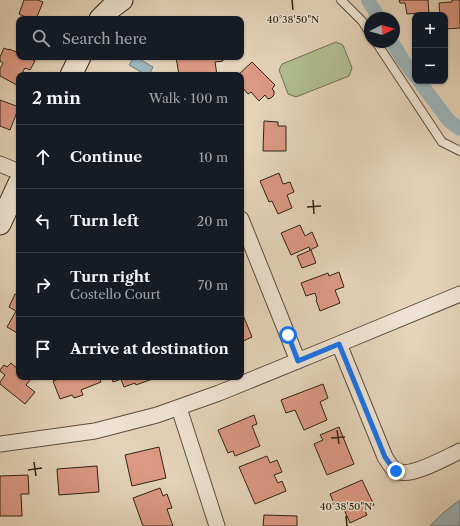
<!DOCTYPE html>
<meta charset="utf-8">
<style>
body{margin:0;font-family:"Libre Caslon Text",serif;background:#242831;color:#f1f3f6}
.controls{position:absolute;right:12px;top:12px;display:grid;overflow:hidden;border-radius:8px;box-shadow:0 1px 3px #0004}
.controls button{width:36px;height:36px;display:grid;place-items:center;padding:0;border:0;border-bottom:1px solid #363941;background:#171b24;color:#f1f3f6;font:20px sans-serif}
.compass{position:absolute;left:364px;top:12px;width:36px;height:36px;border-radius:50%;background:#171b24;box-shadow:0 1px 3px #0004;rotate:84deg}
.stop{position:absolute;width:12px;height:12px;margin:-9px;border:3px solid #1a73e8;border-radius:50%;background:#fff}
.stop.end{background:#1a73e8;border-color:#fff;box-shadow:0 1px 4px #0008}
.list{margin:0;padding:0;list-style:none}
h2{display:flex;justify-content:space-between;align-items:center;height:52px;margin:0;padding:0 16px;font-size:17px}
h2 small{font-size:13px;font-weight:400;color:#9ea1a6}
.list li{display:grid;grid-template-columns:26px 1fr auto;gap:12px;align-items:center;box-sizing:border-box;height:64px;padding:0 16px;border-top:1px solid #363941}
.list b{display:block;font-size:15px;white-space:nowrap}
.list p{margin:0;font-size:13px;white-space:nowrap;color:#9ea1a6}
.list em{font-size:13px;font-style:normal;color:#9ea1a6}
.icon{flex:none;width:22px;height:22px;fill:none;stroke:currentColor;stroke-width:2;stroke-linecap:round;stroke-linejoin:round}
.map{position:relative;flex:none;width:460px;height:526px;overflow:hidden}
.search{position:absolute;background:#171b24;box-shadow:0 1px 3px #0004;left:16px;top:16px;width:228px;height:44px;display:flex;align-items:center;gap:10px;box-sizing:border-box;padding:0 14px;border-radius:8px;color:#9ea1a6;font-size:15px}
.panel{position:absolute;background:#171b24;box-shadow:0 1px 3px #0004;left:16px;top:72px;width:228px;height:308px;border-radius:8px}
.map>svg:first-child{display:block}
.green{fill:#b1bd92;stroke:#707054}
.water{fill:#9cb5bb;stroke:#717b79}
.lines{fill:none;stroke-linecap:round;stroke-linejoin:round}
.canal{stroke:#9cb5bb;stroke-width:14}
.building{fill:#dc9984;stroke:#302316}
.lane-casing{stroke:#5d4f3f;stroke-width:10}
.street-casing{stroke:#5d4f3f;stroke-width:17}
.secondary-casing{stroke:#302316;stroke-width:23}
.lane{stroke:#eee3d2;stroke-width:8}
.street{stroke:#eee3d2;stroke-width:15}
.secondary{stroke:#eee3d2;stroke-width:21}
.route{stroke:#1a73e8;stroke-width:5}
.ticks{fill:none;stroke:#302316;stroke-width:1.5}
.ticks-label{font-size:10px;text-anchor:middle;fill:#302316;stroke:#eee3d2;stroke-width:3;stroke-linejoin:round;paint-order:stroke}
</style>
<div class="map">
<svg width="460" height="526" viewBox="0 0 460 526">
<rect width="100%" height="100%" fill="#e5d4ba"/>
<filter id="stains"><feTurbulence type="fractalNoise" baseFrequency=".005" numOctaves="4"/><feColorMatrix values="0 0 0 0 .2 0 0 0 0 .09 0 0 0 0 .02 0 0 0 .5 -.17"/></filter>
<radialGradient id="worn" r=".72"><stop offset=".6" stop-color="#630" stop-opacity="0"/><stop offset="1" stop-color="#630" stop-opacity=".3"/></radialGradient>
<path class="green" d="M 336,42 L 343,45 L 352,68 L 349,76 L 296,97 L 288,94 L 279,70 L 282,64 Z"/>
<path class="water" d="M 134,57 L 136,57 L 153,67 L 149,75 L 146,75 L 129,65 Z
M 460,500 L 460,526 L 430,526 L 444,512 Z"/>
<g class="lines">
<path class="canal" d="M 368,0 L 379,18
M 392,42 L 403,60 L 415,76
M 419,81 L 449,121 L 460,129"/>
</g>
<path class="building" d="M 24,0 L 38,0 L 43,2 L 36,19 L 30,19 L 19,14 Z
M 399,0 L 428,0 L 429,15 L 420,15 L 419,13 L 407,14 L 405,3 L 400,3 Z
M 452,0 L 460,0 L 460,28 L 445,29 L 445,15 L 440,15 L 439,3 L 452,2 Z
M 4,48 L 9,50 L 9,49 L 19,53 L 19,57 L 27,57 L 35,61 L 30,70 L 25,68 L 21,75 L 19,75 L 19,80 L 17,85 L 0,76 L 0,69 L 3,63 L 0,61 L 0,57 Z
M 176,57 L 222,57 L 223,61 L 215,62 L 217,75 L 179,75 Z
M 252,62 L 275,85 L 272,89 L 274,91 L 274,95 L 271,98 L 268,99 L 265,95 L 259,101 L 251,92 L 248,94 L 241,86 L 241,75 L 238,75 Z
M 0,100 L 19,107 L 10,130 L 0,126 Z
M 264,121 L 278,122 L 278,126 L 286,126 L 286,151 L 263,151 Z
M 279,173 L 283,184 L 290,182 L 294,192 L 287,195 L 292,208 L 278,214 L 272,201 L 269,202 L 260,181 Z
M 300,225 L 305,236 L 312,232 L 318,246 L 310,250 L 309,247 L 291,255 L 281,233 Z
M 311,250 L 316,263 L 302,268 L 297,256 Z
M 339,272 L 344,287 L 335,290 L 340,303 L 320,311 L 316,300 L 317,299 L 315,293 L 306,296 L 301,283 L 328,273 L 329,276 Z
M 15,294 L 19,296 L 19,334 L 7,327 L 16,311 L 9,307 Z
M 241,310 L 252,337 L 241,342 Z
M 11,363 L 19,370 L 19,377 L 28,377 L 31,379 L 26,385 L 35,392 L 25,404 L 0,384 L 0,382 L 5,375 L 0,371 L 0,370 L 4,365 L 7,367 Z
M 64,377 L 99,377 L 101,382 L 81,390 L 83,395 L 74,398 L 72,395 L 60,399 L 53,381 Z
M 111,377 L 155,377 L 155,378 L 136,385 L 135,383 L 124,387 L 121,379 L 113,382 Z
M 323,384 L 328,398 L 320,402 L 327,420 L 304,430 L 295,410 L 286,413 L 281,400 Z
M 254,415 L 257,424 L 252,426 L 260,446 L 235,456 L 233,451 L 228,453 L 218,430 Z
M 339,427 L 354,464 L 327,475 L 314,444 L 323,440 L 320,435 Z
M 159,447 L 166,478 L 132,486 L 125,455 Z
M 267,456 L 270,463 L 277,460 L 282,472 L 274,475 L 278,483 L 282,481 L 286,491 L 255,504 L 239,467 Z
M 97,466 L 99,492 L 59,495 L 57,469 Z
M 28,475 L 29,494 L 21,494 L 22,516 L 0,516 L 0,476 Z
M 362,480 L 374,505 L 364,509 L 367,515 L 350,523 L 342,505 L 336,508 L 330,494 Z
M 160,488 L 163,496 L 167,494 L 172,508 L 167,509 L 173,526 L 143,526 L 133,498 Z
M 264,515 L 297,516 L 297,526 L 263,526 Z"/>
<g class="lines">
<defs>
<path id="lane" d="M 341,0 L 362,21 L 370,33
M 376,42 L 442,142 L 460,151"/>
<path id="street" d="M 0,164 L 19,172
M 241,219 L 298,361
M 339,344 L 385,457 C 389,463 393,471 400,472 C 414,476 447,457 460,451
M 179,408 L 217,526
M 0,444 L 95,431 L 157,415 L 219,393 L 339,344 L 460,294"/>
<path id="secondary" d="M 100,19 L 111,8 L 122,0
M 71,75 L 80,57
M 0,224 L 19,183"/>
</defs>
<use href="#lane" class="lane-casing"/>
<use href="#street" class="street-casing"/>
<use href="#secondary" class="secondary-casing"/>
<use href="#lane" class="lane"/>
<use href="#street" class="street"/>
<use href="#secondary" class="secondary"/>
</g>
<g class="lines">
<path class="route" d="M 288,335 L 298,361 L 339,344 L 385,457 L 390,464 L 396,471"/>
</g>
<path class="ticks" d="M 292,0 L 293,10M 313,200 L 314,214M 307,207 L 321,206M 337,430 L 339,444M 331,438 L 345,437M 34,462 L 36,476M 28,470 L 42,468M 346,516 L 347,526"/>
<g class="ticks-label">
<text x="293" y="23">40°38'50"N</text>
<text x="346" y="510">40°38'50"N</text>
</g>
<rect width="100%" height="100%" filter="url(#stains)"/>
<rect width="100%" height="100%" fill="url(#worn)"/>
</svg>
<div class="controls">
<button>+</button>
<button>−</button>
</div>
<svg class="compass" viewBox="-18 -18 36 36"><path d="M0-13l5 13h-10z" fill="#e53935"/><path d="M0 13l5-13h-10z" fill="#9ea1a6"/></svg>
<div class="stop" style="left:288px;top:335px"></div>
<div class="stop end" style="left:396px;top:471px"></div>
<div class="search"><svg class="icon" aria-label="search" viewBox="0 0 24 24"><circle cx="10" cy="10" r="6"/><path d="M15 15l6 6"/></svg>Search here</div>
<section class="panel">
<h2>2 min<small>Walk · 100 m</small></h2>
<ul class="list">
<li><svg class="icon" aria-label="ahead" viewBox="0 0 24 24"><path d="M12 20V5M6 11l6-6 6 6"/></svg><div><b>Continue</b></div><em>10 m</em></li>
<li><svg class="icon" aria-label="left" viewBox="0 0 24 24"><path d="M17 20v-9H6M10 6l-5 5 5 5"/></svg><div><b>Turn left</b></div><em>20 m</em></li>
<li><svg class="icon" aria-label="right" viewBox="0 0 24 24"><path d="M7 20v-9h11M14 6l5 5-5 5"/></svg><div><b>Turn right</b><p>Costello Court</p></div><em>70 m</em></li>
<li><svg class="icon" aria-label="arrive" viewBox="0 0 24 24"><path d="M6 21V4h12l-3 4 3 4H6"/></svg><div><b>Arrive at destination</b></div></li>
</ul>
</section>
</div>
